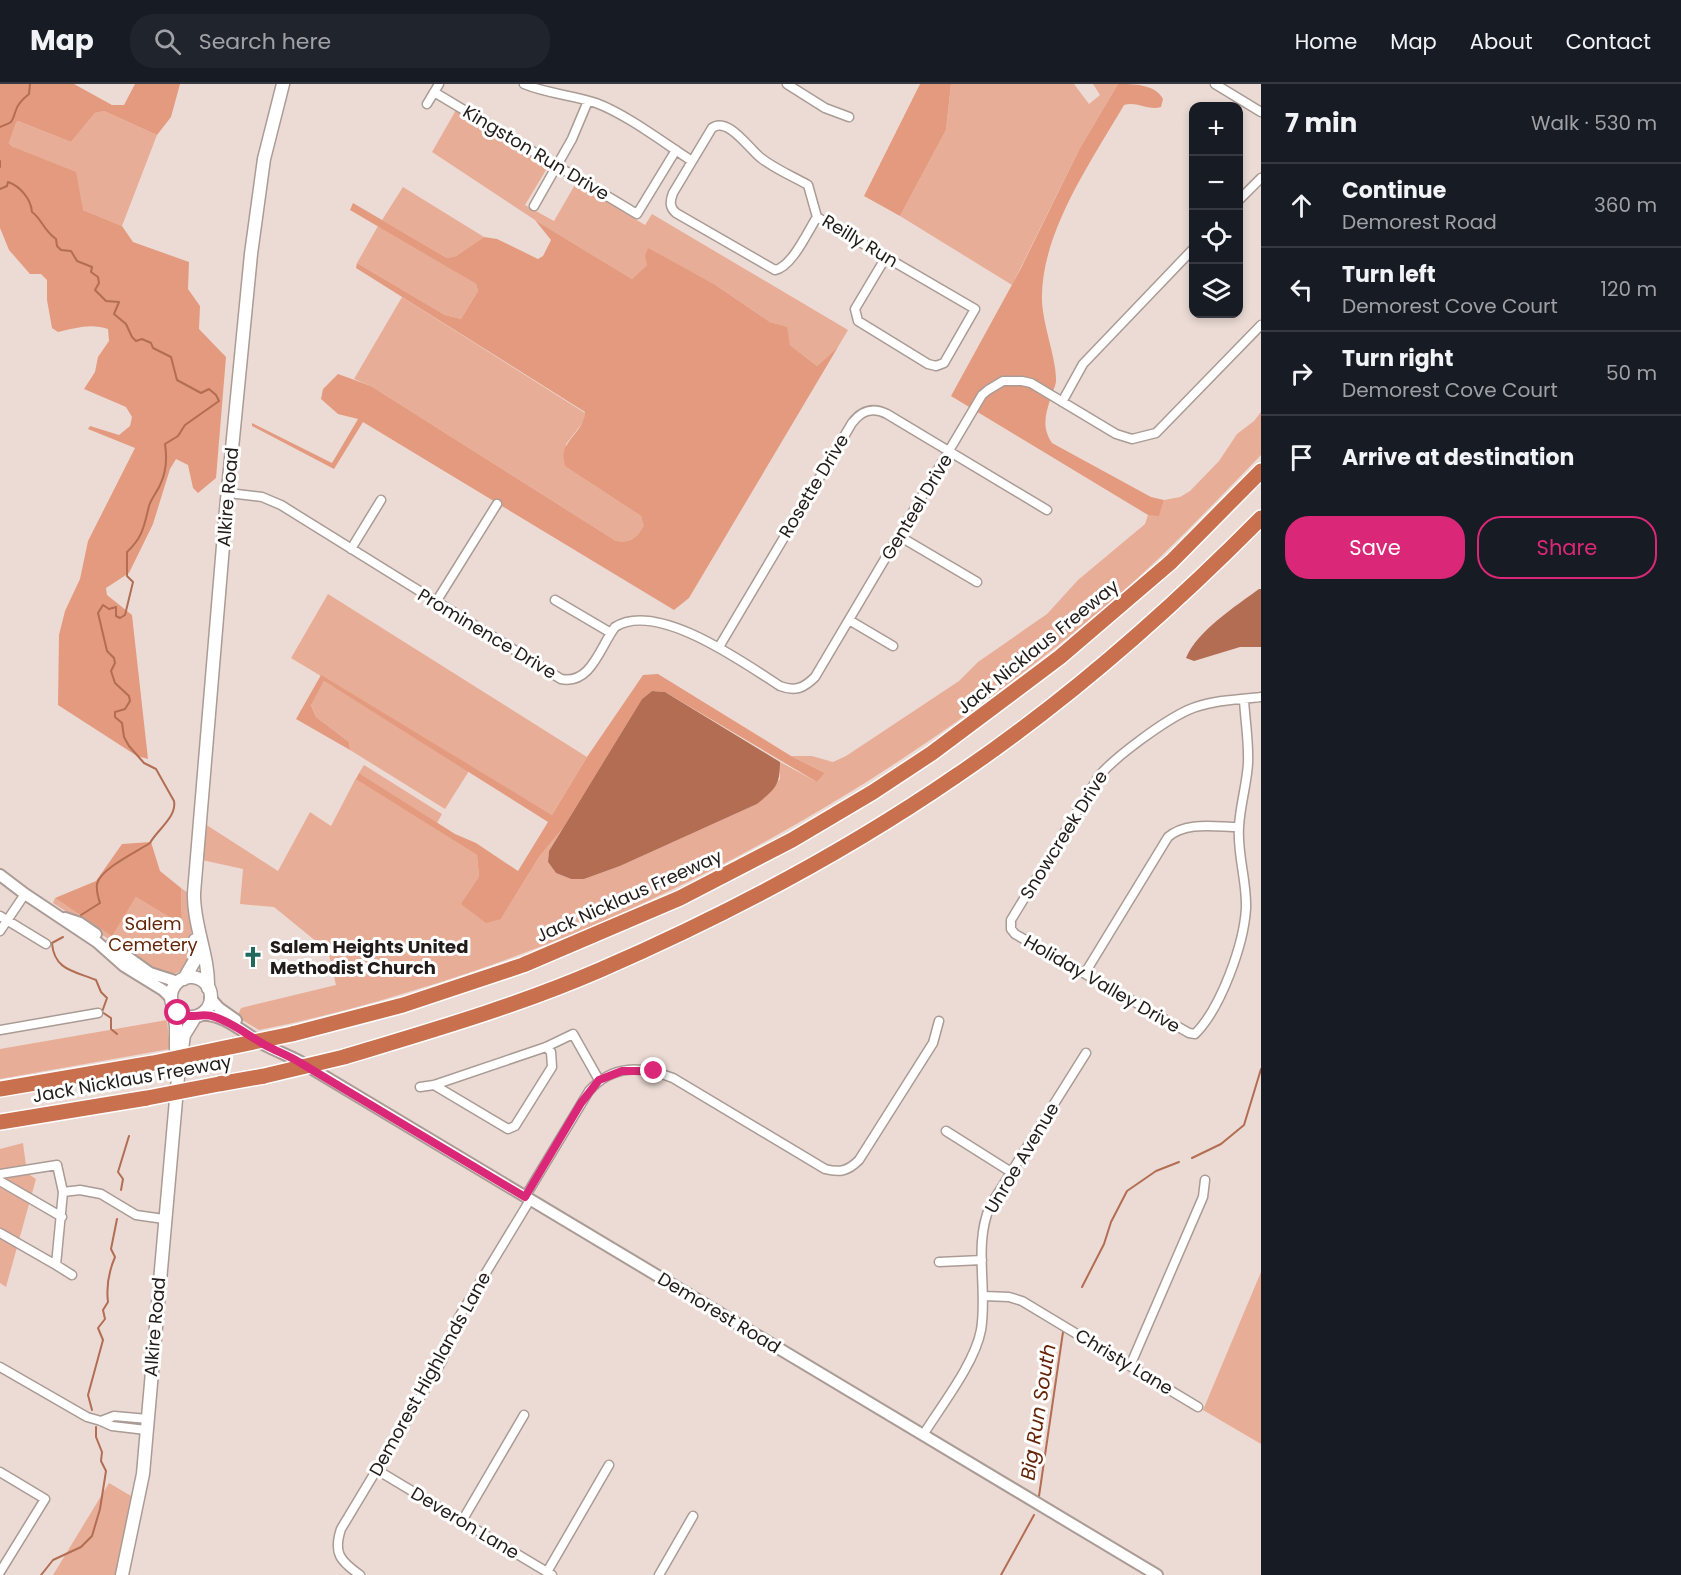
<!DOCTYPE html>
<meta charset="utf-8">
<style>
body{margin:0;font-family:Poppins,sans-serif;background:#20242c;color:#f1f3f6}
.controls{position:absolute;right:18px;top:18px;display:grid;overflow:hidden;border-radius:12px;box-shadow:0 3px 9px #0003}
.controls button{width:54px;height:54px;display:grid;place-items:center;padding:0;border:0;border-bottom:2px solid #363941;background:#171b24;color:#f1f3f6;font:30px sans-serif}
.stop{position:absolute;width:18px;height:18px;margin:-14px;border:4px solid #db2777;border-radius:50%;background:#fff}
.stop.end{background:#db2777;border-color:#fff;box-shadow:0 2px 6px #0008}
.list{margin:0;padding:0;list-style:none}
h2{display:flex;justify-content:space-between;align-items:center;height:78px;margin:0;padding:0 24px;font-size:26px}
h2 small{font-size:20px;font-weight:400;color:#9ea1a6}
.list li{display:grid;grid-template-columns:39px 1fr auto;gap:18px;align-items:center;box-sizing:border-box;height:84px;padding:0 24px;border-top:2px solid #363941}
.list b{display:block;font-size:22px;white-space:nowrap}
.list p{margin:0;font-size:20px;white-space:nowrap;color:#9ea1a6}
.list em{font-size:20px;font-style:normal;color:#9ea1a6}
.actions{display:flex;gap:12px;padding:18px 24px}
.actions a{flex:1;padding:14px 0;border:2px solid #db2777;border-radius:24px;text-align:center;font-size:21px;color:#db2777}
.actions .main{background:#db2777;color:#fff}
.icon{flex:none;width:33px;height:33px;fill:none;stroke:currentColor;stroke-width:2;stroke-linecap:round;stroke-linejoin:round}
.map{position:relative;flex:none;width:1261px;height:1491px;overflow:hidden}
header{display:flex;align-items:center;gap:36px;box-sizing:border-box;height:84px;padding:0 30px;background:#171b24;border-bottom:2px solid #363941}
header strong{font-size:28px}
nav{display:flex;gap:33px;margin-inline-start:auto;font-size:21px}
.search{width:420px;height:54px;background:#20242c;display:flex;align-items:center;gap:15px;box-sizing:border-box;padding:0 21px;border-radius:24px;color:#9ea1a6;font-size:22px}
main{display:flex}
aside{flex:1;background:#171b24}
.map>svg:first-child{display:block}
.green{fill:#e8ad97}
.forest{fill:#e39a7e}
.water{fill:#b26d53}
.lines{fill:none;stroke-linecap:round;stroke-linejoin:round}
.stream{stroke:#b26d53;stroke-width:2}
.minor-casing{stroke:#aa9b95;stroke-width:11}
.tertiary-casing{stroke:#aa9b95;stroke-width:14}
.secondary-casing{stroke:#aa9b95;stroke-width:15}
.motorway-casing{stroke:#fff;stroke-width:18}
.minor{stroke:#fff;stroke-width:8}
.tertiary{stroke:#fff;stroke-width:10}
.secondary{stroke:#fff;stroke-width:12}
.motorway{stroke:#c9714f;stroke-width:15}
.motorway-bridge-casing{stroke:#fff;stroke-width:18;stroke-linecap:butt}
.motorway-bridge{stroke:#c9714f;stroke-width:15}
.route{stroke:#db2777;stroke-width:8}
.labels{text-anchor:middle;stroke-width:6;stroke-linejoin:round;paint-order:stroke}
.street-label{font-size:18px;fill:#211b19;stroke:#fff}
.park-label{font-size:18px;fill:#652507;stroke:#fff}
.poi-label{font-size:18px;font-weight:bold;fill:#211b19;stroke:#fff;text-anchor:start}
.water-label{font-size:20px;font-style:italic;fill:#652406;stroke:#fff}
</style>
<header>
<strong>Map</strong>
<div class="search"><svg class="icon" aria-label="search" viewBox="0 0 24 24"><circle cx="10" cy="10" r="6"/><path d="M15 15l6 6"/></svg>Search here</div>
<nav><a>Home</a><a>Map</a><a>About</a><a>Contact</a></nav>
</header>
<main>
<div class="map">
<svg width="1261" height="1491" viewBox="0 0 1261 1491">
<rect width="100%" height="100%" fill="#ecdbd5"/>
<path class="green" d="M 951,0 L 1074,0 L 1089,20 L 1100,11 L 1093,0 L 1118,0 L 1080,64 L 1012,201 L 900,132 L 946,46 Z
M 456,26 L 549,81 L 525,121 L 554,137 L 576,99 L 645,141 L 652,130 L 848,246 L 838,263 L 817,282 L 790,261 L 786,243 L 770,238 L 714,200 L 648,165 L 647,181 L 632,195 L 535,136 L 432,68 Z
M 104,27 L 157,51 L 122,142 L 83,126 L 9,59 L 16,39 L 18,37 L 71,58 L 95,29 Z
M 403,103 L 484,153 L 456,172 L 447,174 L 382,136 Z
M 378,142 L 476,200 L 478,207 L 461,235 L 445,231 L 357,179 Z
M 402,213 L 585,329 L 584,337 L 566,360 L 566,383 L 641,432 L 645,442 C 637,454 631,459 616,457 L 371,302 L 354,295 Z
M 1261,328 L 1261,371 C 1212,421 1163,474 1109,519 C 912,687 687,819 441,898 C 381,917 321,934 259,946 L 237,933 L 241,924 L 336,901 L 328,867 L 274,823 L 240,820 L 243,785 L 202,776 L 205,740 L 278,787 L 310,728 L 331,742 L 356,694 L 477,771 L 479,793 L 501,835 L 539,773 L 563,744 L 549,767 L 548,778 L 556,789 L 571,795 L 584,795 L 620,782 L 757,720 L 780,695 L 780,678 L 817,698 L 825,689 L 791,672 L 812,672 L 833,678 L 846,672 L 959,597 L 978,578 L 1047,530 L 1078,496 L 1145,440 L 1148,431 L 1159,431 L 1164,416 L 1180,413 L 1190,407 L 1219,377 L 1237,350 L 1254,337 Z
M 328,510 L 587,673 L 552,731 L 291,574 Z
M 324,597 L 469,687 L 445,725 L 350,666 L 349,658 L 316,633 L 311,620 Z
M 364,681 L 442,730 L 437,739 L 359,689 Z
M 181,804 L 188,809 C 188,828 195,856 190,873 C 177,915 124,867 107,854 C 89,842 71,831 53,819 L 55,814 L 112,851 L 136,813 L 182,841 Z
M 167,936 L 170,965 L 0,995 L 0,965 Z
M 23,1059 L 27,1089 L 36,1095 L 6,1203 L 0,1199 L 0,1065 Z
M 1261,1188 L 1261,1360 L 1203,1326 Z
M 109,1399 L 138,1416 L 122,1491 L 53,1491 Z"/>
<path class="forest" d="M 0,0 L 74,0 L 112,21 L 124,21 L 135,0 L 180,0 L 171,33 L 157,51 L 104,27 L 95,29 L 71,58 L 18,37 L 16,39 L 9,59 L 13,63 L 76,88 L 83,126 L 122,142 L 133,158 L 189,178 L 188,205 L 200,222 L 199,245 L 226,273 L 216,394 L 198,409 L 193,404 L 188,381 L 176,375 L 170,385 L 153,440 L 129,489 L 106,504 L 107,511 L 132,531 L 148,675 L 137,672 L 58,621 L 59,551 L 65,527 L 80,495 L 88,457 L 135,364 L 88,345 L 90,342 L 119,351 L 130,342 L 132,333 L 126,323 L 84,305 L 95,288 L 98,273 L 109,257 L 108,245 C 91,239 75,244 58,248 L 52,244 L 47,216 L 47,196 L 41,190 L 30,190 L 9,166 L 0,144 Z
M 920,0 L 951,0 L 946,46 L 900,132 L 864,112 Z
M 1118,0 C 1134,0 1155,0 1163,15 L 1161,23 C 1148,27 1137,17 1124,21 C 1091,78 1040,150 1042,217 C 1043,242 1057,276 1056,298 C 1055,304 1051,310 1050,316 C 1045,332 1042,344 1052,359 L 1151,413 L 1164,416 L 1159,432 L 1148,431 L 951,312 L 1020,186 L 1080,64 Z
M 353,119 L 447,174 L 456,172 L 484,153 L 497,155 L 538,175 L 543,172 L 551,156 L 535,136 L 632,195 L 647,181 L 645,172 L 648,164 L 714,200 L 770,238 L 787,243 L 790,261 L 817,282 L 838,263 L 689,514 L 674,526 L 363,338 L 334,385 L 252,342 L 252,339 L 332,379 L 358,335 L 338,330 L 321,315 L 323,305 L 338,290 L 371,302 L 616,457 C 631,459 637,454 644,442 L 641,432 L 566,383 C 555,358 584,351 585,328 L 356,184 L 357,179 L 445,231 L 461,235 L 478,207 L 476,200 L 350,126 Z
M 658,590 L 791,672 L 825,689 L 817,698 L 665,608 L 652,607 L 642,615 L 563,744 L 539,773 L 501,835 L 486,839 L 461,820 L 479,793 L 477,771 L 356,695 L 359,689 L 455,750 L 476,759 L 518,787 L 548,738 L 324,597 L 311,621 L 316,633 L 349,658 L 350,666 L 296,635 L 321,591 L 552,731 L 587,673 L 643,591 Z
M 151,758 L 160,787 L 181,804 L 182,841 L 136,813 L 112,852 L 55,814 L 96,797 L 122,760 Z"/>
<path class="water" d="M 1259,505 L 1261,505 L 1261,563 L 1240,563 L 1194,577 L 1186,574 C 1197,547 1236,522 1259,505 Z
M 652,607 L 665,608 L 780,678 C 780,702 775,705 757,720 L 620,782 L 584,795 L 571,795 L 556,789 L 548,778 L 549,767 L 642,615 Z"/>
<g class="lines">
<path class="stream" d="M 0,43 C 15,37 11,39 16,26 C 18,19 24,14 29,10 L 30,0
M 0,77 L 0,83
M 0,105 L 7,102 L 8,98 C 20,102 31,115 32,128 C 42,135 43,146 56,155 L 57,162 L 61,166 L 71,167 L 77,177 L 92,183 L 91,188 L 98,193 L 99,199 L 95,206 L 106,217 L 119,218 L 114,230 L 126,240 L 132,253 L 136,257 L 142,255 L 151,259 L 153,264 L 171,273 L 177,296 L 201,309 L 209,305 L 216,311 L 219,317 L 185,341 L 178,352 L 165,360 C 167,373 166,389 160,401 C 157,408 151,415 149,422 C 144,442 143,453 127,468 L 127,492 L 133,498 L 125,531 L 120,534 L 116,532 L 116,523 L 109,525 L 103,521 L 98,529 L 107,567 L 114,574 L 115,579 L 111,587 L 115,599 L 129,612 L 130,617 L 125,625 L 115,628 L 115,633 L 122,639 L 124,653 L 129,662 L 144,679 L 156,685 L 174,717 C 177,733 157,746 150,759 C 136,768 100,785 97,800 C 96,807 98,813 100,819 L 81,831
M 63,853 L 52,859 C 54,886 74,887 96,896 L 101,908 L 107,914 L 102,928 L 111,934 L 111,945 L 117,950
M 1192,1074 L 1221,1060 L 1244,1041 L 1261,985
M 121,1106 L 123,1095 L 118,1088 L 129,1052
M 1082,1203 L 1104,1160 L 1111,1138 L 1127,1107 L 1156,1087 L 1179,1078
M 92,1326 L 88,1311 L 103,1256 L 98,1244 L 105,1235 L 103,1226 L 108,1218 C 106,1202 109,1187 115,1173 L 111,1165 L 117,1135
M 1039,1412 L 1063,1248
M 41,1491 L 53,1476 L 81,1463 L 92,1452 L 100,1425 L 106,1387 L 101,1377 L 102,1368 L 96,1353 L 96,1343
M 1001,1491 L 1034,1431"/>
<defs>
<path id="minor" d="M 524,0 C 548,10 573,11 596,19 C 626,30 664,59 692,77
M 787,0 L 825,24 L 849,33
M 1215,0 L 1261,28
M 434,8 L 637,130 L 676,66
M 427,20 L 439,0
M 1238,117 L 1261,94
M 534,122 L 572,55 L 588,17
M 817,133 C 808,147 792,183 775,186 L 676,129 C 669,123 670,117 673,109 L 712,44 C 728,32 750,66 761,74 C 775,85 792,92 808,101 L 817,133 L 975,225 L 944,279 L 936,282 L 928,280 L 858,237 L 855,225 L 886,173
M 1062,318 L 1083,280 L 1194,164
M 228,409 L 262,413 L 281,421 L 561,595 C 591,601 600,563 615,543 C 657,516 744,579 780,602 C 795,608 804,604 815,593 L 982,311 L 988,306 L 1003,297 L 1022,297 L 1031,299 L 1116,350 L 1132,355 L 1156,349 L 1261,241
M 899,452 L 977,498
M 351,465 L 381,416
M 555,516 L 611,549
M 436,518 L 497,420
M 849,536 L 893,562
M 719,563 L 852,339 C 862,326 873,323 887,330 L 1047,426
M 1244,615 C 1245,636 1249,658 1248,679 C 1247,700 1240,721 1239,743 C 1237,770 1247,797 1246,824 C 1244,860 1221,924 1195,950 L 1189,949 L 1015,850 L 1011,845 L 1011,836 L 1099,692 C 1116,672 1164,637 1188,626 C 1210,616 1237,616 1261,613
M 0,832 L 46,860
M 0,847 L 25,810
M 1085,889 L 1168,753 C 1187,737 1215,743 1239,743
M 0,946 L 98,929
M 434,1001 L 508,1045 L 515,1042 L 552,983 L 551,968 L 546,963
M 420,1003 L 434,1001 L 546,963 L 573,950 L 599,996
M 946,1047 L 1011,1088
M 0,1090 L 57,1081 L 63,1108
M 0,1097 L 62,1133
M 525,1113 L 589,1007 C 613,980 641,982 673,994 L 825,1085 C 840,1089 848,1087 859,1076 L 933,959 L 939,937
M 0,1149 L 56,1181 L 63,1108 L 80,1106 L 101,1110 L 136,1131 L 164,1135
M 939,1178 L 982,1176
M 56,1181 L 72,1191
M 984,1212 L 1009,1213 L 1022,1217 L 1198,1323
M 1130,1282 L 1203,1113 L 1205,1096
M 0,1283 L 87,1333 L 101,1337 L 112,1342 L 146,1346
M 101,1337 L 114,1332 L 148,1335
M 923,1351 C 941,1322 975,1279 981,1246 C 988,1205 973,1162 990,1122 L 1086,969
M 377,1386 L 552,1491
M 0,1388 L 45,1415 L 0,1488
M 462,1437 L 524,1331
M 547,1488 L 609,1381
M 360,1491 C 340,1477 333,1469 341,1445 L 442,1277 L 459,1233 L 530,1116
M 659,1491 L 693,1432"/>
<path id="tertiary" d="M 0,791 L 25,810 L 97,858 L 124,882 L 163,906 L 171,914
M 65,834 L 80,839 L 96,850
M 111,861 L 150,889 L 178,898
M 210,914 L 219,924 L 236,936
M 199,931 C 225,928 247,953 269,963 C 279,968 289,972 299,977 L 1157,1491"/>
<path id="secondary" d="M171 913a20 20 0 1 1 40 0a20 20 0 1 1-40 0Z
M 184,895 L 195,876 L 195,856
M 208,904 C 209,871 193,841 194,809 L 226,426 L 251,170 L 264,75 L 283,0
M 173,923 L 176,942 L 176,965
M 122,1491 L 143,1390 L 178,993 L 184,951 L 195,933"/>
<path id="motorway" d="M 292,950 L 403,921 L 523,881 L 680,814 L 792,756 L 873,708 L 932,669 L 1060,573 L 1171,478 L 1261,387
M 344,973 C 430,947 517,922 600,886 C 724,832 844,769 956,692 C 1067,617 1167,529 1261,434
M 219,1000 L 264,992
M 0,1005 L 153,979
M 0,1038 L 147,1014"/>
</defs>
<use href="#minor" class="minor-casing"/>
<use href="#tertiary" class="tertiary-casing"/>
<use href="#secondary" class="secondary-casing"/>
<use href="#motorway" class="motorway-casing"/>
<use href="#minor" class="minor"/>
<use href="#tertiary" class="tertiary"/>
<use href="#secondary" class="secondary"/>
<use href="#motorway" class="motorway"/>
<defs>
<path id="motorway-bridge" d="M 153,979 L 292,950
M 264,992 L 344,973
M 147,1014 L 219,1000"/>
</defs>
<use href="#motorway-bridge" class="motorway-bridge-casing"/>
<use href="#motorway-bridge" class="motorway-bridge"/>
</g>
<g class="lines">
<path class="route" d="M 178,929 C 191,936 202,928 215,933 C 233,939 249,952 265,961 C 276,967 288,971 299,978 L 525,1113 L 581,1019 L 599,996 L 622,987 L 654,987"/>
</g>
<defs>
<symbol id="church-bare" viewBox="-9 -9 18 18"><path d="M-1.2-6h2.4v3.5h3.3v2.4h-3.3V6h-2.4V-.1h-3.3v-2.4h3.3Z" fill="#21685d" stroke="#fff" stroke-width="2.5" paint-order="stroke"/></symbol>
</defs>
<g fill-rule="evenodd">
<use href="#church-bare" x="238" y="858" width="30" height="30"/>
</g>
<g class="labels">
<g class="street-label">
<text transform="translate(536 69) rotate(31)" y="6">Kingston Run Drive</text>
<text transform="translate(860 157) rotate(31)" y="6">Reilly Run</text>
<text transform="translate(814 402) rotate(-59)" y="6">Rosette Drive</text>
<text transform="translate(228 413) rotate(-85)" y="6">Alkire Road</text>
<text transform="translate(917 423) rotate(-59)" y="6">Genteel Drive</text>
<text transform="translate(487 550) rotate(31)" y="6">Prominence Drive</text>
<text transform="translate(1038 563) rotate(-39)" y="6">Jack Nicklaus Freeway</text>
<text transform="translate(1064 751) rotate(-58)" y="6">Snowcreek Drive</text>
<text transform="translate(629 812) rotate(-24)" y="6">Jack Nicklaus Freeway</text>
<text transform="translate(1102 900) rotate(30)" y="6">Holiday Valley Drive</text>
<text transform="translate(132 995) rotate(-10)" y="6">Jack Nicklaus Freeway</text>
<text transform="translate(1022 1074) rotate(-59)" y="6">Unroe Avenue</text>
<text transform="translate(719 1229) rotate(31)" y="6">Demorest Road</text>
<text transform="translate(155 1243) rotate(-85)" y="6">Alkire Road</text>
<text transform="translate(1124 1278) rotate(31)" y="6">Christy Lane</text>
<text transform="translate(430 1290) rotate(-61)" y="6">Demorest Highlands Lane</text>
<text transform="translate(465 1439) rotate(31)" y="6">Deveron Lane</text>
</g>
<g class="park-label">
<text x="153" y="846">Salem<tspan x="153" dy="21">Cemetery</tspan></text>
</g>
<g class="poi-label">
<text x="270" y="869">Salem Heights United<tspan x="270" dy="21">Methodist Church</tspan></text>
</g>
<g class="water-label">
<text transform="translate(1038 1328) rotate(-81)" y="7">Big Run South</text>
</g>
</g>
</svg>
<div class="controls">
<button>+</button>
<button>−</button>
<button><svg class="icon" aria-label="locate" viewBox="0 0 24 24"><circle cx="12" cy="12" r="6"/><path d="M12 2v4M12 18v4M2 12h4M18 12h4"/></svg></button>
<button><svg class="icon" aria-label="layers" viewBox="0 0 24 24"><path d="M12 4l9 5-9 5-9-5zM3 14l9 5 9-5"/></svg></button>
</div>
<div class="stop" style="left:178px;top:929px"></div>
<div class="stop end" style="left:654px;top:987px"></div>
</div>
<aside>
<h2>7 min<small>Walk · 530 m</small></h2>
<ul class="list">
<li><svg class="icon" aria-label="ahead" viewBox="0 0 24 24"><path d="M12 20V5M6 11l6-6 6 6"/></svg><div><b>Continue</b><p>Demorest Road</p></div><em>360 m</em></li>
<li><svg class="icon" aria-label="left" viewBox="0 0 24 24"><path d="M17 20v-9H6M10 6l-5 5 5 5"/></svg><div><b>Turn left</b><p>Demorest Cove Court</p></div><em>120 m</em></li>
<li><svg class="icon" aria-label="right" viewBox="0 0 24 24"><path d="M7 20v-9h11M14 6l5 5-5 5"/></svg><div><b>Turn right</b><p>Demorest Cove Court</p></div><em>50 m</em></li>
<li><svg class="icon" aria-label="arrive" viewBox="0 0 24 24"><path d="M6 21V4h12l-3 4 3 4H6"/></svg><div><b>Arrive at destination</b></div></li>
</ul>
<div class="actions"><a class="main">Save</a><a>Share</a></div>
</aside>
</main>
